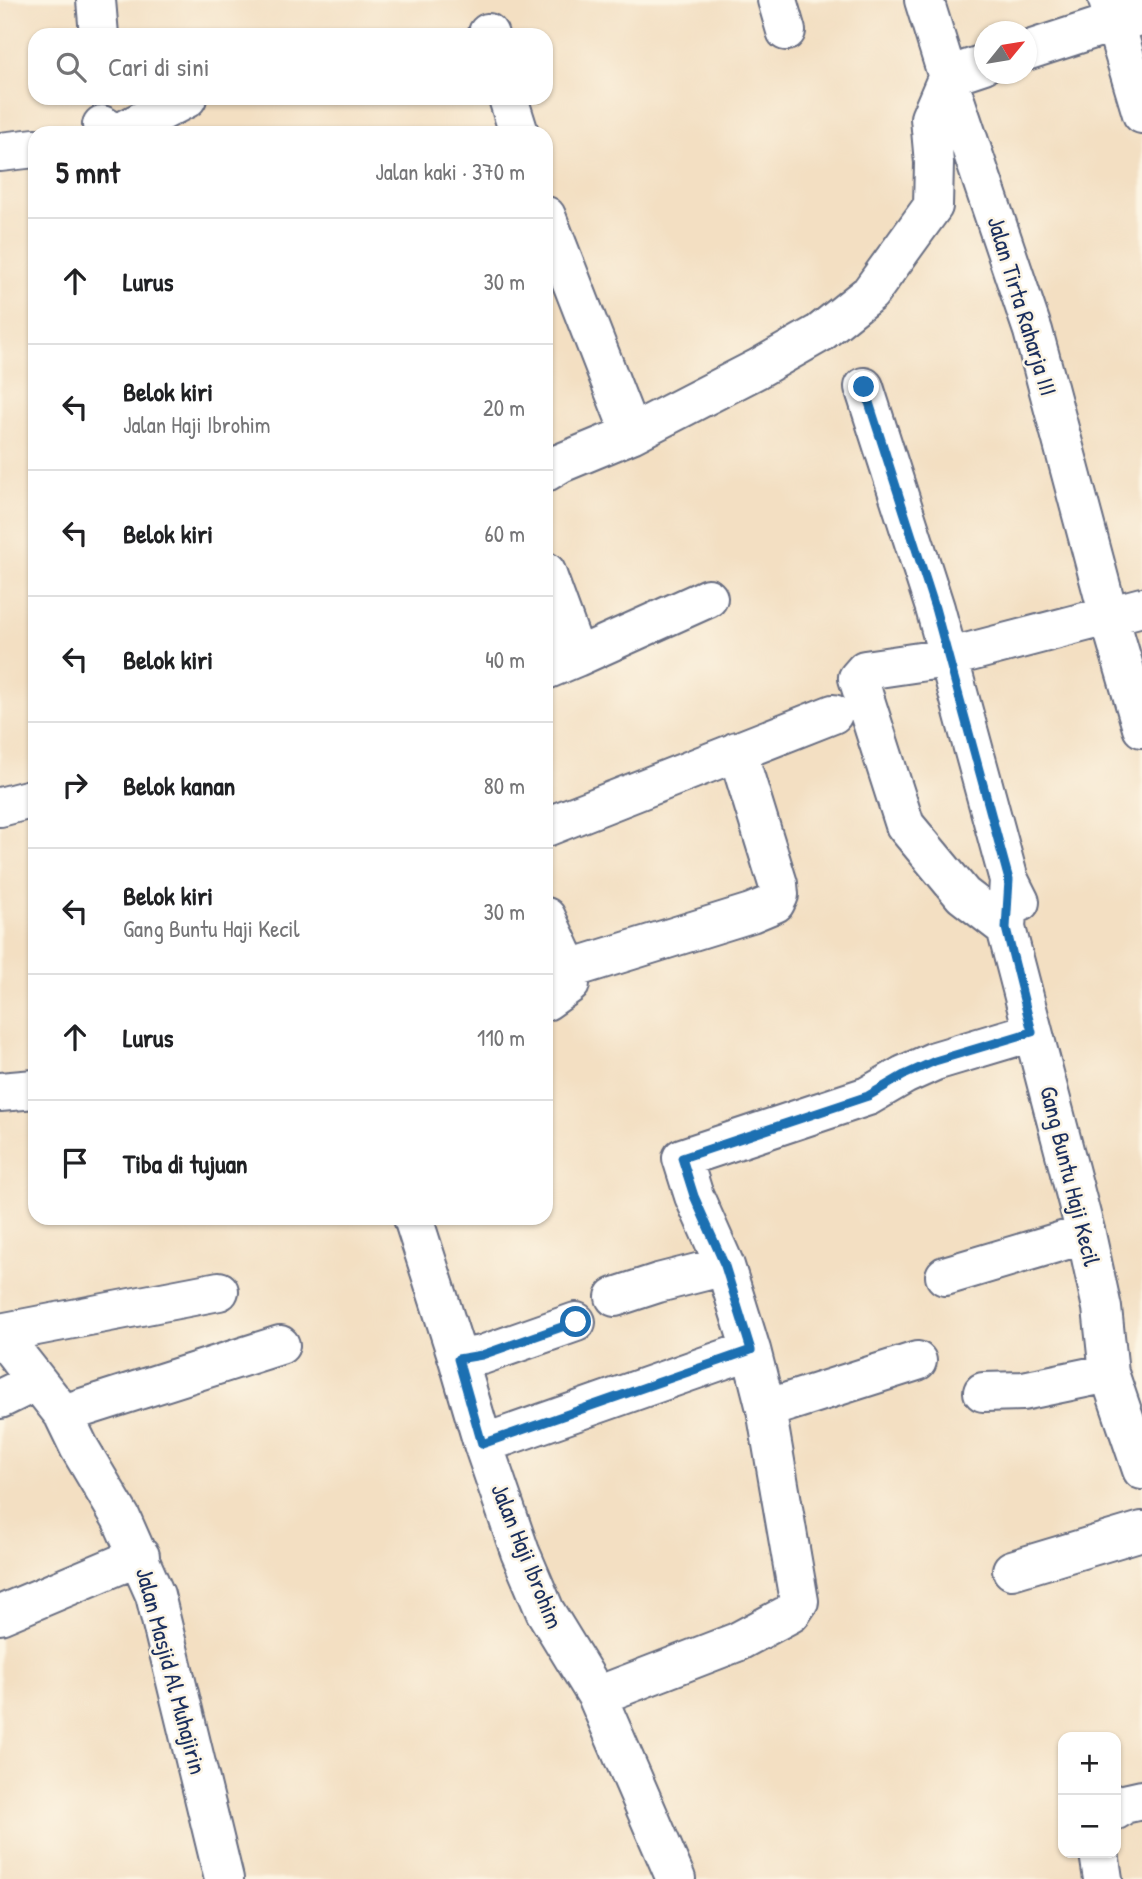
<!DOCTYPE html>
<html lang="id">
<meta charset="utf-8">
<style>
body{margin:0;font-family:"Patrick Hand",sans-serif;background:#f6f6f6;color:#202124}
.controls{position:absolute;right:21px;bottom:21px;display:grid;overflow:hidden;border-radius:14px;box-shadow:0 2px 5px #0004}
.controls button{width:63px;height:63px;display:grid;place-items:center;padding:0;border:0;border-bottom:2px solid #e0e0e0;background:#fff;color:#202124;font:35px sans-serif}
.compass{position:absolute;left:974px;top:21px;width:63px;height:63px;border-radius:50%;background:#fff;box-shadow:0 2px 5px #0004;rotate:60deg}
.stop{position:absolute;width:21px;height:21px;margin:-16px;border:5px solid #1f6fb2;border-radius:50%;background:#fff}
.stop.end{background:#1f6fb2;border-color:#fff;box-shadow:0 2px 7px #0008}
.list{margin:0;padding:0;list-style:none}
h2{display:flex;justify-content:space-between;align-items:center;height:91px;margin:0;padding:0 28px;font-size:30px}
h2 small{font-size:23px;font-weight:400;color:#757577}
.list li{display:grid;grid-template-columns:46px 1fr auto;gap:21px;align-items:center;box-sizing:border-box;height:126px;padding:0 28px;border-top:2px solid #e0e0e0}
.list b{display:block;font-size:26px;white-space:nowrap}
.list p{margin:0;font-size:23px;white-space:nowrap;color:#757577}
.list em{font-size:23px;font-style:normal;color:#757577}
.icon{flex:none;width:38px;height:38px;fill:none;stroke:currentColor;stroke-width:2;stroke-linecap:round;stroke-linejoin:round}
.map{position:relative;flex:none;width:1142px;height:1879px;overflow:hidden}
.search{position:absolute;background:#fff;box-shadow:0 2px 5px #0004;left:28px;top:28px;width:525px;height:77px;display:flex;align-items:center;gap:18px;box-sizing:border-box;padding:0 24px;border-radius:21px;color:#757577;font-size:26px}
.panel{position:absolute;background:#fff;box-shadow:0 2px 5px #0004;left:28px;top:126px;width:525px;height:1099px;border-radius:21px}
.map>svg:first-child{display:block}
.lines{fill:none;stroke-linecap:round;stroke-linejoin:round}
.minor-casing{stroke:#676d81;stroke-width:42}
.minor{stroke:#fff;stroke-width:38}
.route{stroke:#1f6fb2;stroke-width:9}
.labels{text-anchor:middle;stroke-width:5;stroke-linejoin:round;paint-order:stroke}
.street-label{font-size:24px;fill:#1b2f5e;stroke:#fcf5e5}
</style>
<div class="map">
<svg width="1142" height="1879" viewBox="0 0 1142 1879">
<rect width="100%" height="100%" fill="#fcf5e5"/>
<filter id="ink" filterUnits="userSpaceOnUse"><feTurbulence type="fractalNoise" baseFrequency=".0143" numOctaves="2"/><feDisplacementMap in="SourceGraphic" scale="14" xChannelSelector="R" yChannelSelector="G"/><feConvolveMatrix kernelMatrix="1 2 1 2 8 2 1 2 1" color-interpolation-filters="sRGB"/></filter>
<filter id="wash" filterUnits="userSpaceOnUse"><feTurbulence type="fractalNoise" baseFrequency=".00686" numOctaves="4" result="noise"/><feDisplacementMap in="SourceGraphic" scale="28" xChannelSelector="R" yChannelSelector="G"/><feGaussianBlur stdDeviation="1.57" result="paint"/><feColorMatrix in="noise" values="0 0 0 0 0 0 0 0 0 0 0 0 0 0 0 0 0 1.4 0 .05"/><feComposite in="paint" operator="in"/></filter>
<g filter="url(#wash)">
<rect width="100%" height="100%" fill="#f3dfc2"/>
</g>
<g filter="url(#ink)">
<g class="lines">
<defs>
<path id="minor" d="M 96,0 L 99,35
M 777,0 L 786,31
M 924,0 L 955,100 L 1033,331 L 1109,616 L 1142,728
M 1108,0 L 1142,114
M 488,33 L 489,35
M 1026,51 L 1115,22 L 1142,16
M 508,98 L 519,133
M 102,125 L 112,131 L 123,131 L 187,98
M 0,152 L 35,148
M 546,216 L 631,434
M 864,387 L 935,608 L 1009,880 L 1020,902
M 546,472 L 561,463 L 631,434 L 757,369 L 820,333 L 870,293 L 933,206 L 934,163 L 930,118 L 948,76 L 984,64
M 546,572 L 577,657 L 546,670
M 577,657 L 708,598
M 0,807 L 35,798
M 546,827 L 833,714
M 1009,880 L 1006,928 L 1086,1234 L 1102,1308 L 1109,1373 L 1142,1470
M 546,917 L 570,969 L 570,984 L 546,1001
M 1006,928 L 963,895 L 905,825 L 858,678 L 865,670 L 947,658 L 1142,607
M 570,969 L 751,913 L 775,903 L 779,895 L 778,884 L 737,751
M 0,1092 L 35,1089
M 413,1218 L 458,1359 L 483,1444 L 520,1552 L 545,1611 L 597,1696 L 676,1879
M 945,1276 L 1086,1234
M 615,1297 L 658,1283 L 725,1266
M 0,1333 L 219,1291
M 0,1334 L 63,1414 L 79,1447 L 121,1518 L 155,1595 L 224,1879
M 458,1359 L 482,1355 L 576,1322
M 983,1392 L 1023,1391 L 1109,1373
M 0,1399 L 37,1381
M 766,1409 L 917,1361
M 63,1414 L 280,1345
M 483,1444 L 751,1350
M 1012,1570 L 1142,1531
M 0,1615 L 140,1556
M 597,1696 L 737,1642 L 791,1613 L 799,1601 L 766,1409 L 751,1350 L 725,1266 L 694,1196 L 682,1158 L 868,1096 L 904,1075 L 935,1061 L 1032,1032
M 1116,1810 L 1124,1804 L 1142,1800
M 1099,1853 L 1103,1879"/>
</defs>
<use href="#minor" class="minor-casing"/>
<use href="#minor" class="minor"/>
</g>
</g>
<g class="lines" filter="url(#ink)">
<path class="route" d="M 576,1322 L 482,1355 L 458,1359 L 482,1444 L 751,1350 L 725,1266 L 694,1196 L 682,1158 L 868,1096 L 904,1075 L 935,1061 L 1032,1032 L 1006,928 L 1009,880 L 935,608 L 864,387"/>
</g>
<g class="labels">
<g class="street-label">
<text transform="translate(1022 306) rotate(73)" y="8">Jalan Tirta Raharja III</text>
<text transform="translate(1070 1176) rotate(76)" y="8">Gang Buntu Haji Kecil</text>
<text transform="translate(527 1556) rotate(68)" y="8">Jalan Haji Ibrohim</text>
<text transform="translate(171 1671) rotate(75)" y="8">Jalan Masjid Al Muhajirin</text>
</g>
</g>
</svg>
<div class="controls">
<button>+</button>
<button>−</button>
</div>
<svg class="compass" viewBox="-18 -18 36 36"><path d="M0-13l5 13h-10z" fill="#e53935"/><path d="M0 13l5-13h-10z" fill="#757577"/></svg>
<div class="stop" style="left:576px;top:1322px"></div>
<div class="stop end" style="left:864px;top:387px"></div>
<div class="search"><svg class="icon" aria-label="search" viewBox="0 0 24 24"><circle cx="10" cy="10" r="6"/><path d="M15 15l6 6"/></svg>Cari di sini</div>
<section class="panel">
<h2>5 mnt<small>Jalan kaki · 370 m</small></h2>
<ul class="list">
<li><svg class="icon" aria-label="ahead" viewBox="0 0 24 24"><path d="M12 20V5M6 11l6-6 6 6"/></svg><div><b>Lurus</b></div><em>30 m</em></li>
<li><svg class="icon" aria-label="left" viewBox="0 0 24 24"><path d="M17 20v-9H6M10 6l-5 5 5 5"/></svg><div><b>Belok kiri</b><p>Jalan Haji Ibrohim</p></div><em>20 m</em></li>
<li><svg class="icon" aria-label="left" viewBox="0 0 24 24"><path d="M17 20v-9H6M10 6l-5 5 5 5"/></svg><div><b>Belok kiri</b></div><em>60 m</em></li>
<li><svg class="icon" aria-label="left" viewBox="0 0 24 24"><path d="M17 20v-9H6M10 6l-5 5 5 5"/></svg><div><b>Belok kiri</b></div><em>40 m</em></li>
<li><svg class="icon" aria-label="right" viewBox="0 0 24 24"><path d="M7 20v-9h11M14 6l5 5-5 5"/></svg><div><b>Belok kanan</b></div><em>80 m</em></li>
<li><svg class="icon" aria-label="left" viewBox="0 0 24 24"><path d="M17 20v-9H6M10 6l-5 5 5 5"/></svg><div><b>Belok kiri</b><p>Gang Buntu Haji Kecil</p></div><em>30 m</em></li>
<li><svg class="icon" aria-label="ahead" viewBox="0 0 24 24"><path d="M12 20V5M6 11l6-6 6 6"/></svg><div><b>Lurus</b></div><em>110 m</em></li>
<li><svg class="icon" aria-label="arrive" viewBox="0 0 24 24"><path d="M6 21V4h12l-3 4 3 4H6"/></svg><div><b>Tiba di tujuan</b></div></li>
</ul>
</section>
</div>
